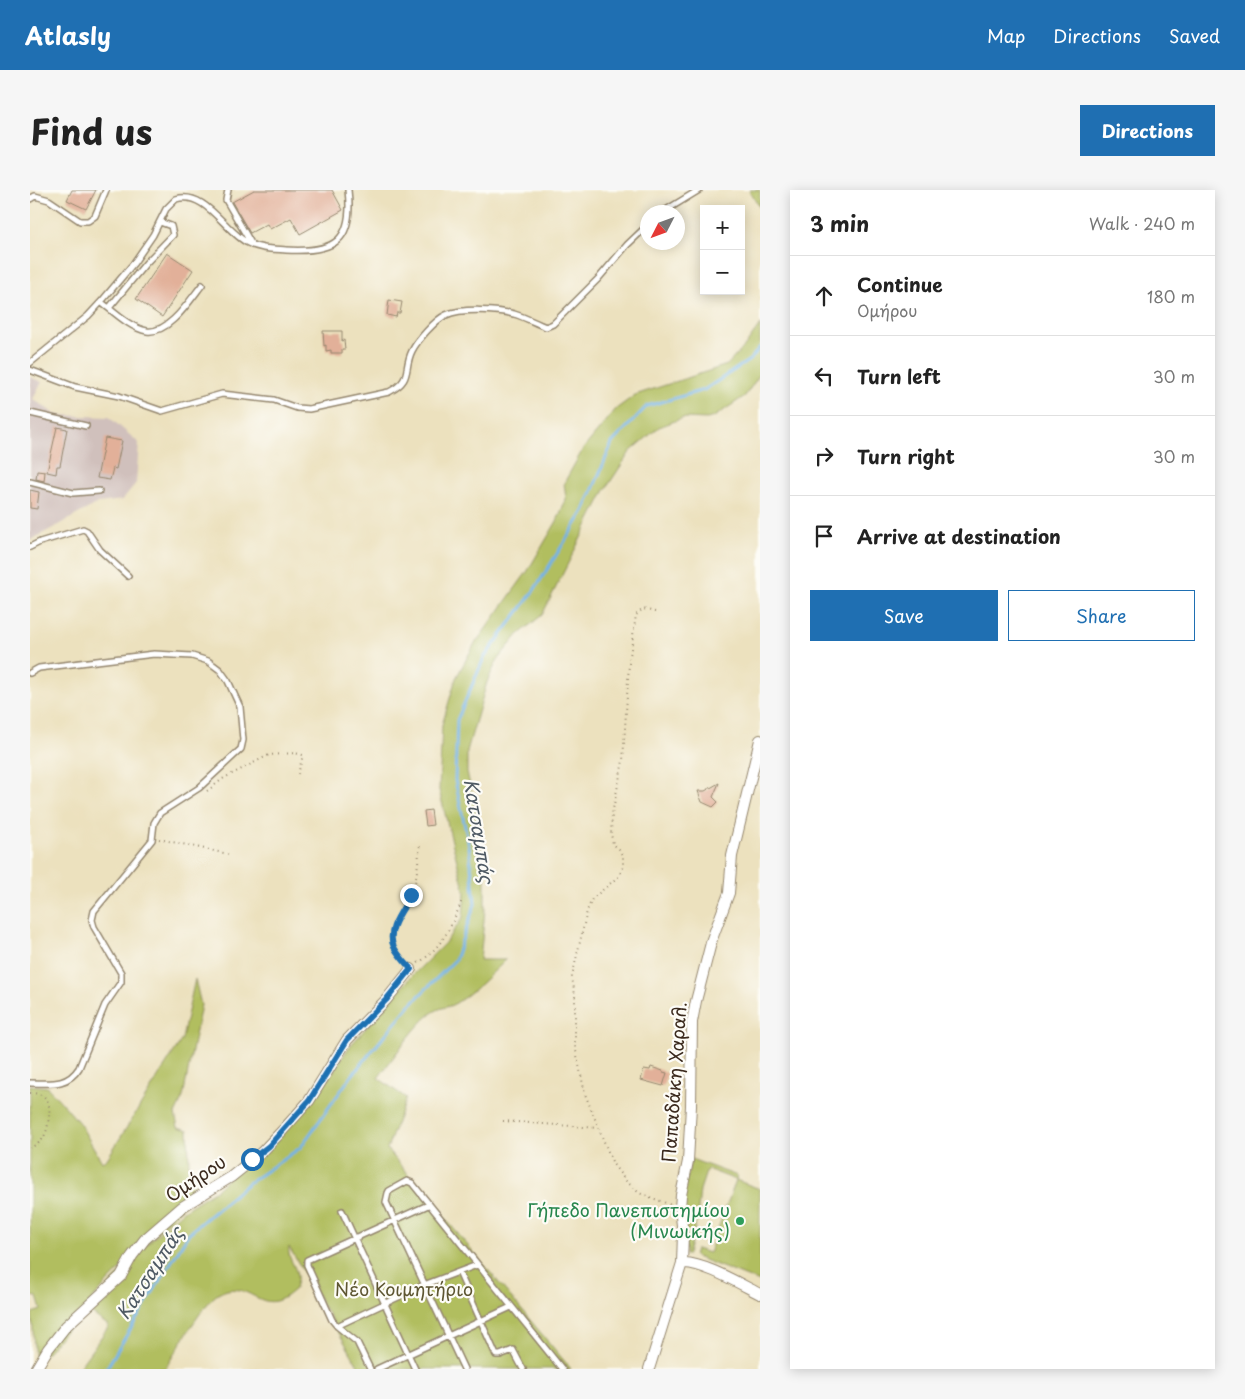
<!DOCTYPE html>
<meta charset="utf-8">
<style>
body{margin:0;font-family:"Playpen Sans",sans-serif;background:#f6f6f6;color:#222}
.controls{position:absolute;right:15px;top:15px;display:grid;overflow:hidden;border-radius:0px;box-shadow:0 2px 12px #0003}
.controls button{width:45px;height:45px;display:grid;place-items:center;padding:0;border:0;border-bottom:1px solid #e0e0e0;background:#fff;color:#222;font:25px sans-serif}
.compass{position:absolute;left:610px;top:15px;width:45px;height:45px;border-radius:50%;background:#fff;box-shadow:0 2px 12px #0003;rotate:228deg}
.stop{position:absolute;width:15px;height:15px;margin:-11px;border:4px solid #1f6fb2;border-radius:50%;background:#fff}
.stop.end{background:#1f6fb2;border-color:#fff;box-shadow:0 1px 5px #0008}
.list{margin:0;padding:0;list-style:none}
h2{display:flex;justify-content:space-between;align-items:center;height:65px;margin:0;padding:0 20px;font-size:21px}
h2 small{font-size:16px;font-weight:400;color:#767676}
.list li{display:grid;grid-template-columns:32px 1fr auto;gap:15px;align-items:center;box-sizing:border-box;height:80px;padding:0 20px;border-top:1px solid #e0e0e0}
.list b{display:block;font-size:19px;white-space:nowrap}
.list p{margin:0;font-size:16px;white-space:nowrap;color:#767676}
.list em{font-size:16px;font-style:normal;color:#767676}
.actions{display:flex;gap:10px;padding:15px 20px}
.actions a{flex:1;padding:11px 0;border:1px solid #1f6fb2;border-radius:0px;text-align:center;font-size:18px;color:#1f6fb2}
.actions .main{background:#1f6fb2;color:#fff}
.icon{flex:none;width:28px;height:28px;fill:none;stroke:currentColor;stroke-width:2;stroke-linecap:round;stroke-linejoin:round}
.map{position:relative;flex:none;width:730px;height:1179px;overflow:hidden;border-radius:0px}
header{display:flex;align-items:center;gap:30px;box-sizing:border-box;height:70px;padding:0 25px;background:#1f6fb2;color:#fff}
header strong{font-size:24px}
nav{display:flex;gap:28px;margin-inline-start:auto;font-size:18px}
.intro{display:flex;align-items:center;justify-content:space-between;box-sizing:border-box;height:120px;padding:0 30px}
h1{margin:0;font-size:35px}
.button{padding:12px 22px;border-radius:0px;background:#1f6fb2;color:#fff;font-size:18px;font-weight:700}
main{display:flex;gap:30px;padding:0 30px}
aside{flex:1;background:#fff;border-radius:0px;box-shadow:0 2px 12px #0003}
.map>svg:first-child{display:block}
.industrial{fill:#d0c0bc}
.green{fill:#b1be5f;stroke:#76743e}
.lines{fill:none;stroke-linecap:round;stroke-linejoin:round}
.stream{stroke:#73b3e7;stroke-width:3}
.building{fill:#e2b099}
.service-casing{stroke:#94866e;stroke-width:8}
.minor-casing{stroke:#94866e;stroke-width:12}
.path{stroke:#94866e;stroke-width:2;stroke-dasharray:1 4;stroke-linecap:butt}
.service{stroke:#fff;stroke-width:5}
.minor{stroke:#fff;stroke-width:10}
.route{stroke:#1f6fb2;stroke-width:6}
.leisure-dot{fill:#2e9e5b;stroke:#fdfcf7;stroke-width:2}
.labels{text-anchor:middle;stroke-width:4.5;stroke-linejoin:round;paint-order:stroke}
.street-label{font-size:18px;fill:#3b2a1e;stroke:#fdfcf7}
.leisure-label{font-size:18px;fill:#27864d;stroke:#fdfcf7;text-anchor:end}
.park-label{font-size:18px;fill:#5e5632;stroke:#fdfcf7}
.water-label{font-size:19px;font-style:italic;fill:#4f5a64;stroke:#fdfcf7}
</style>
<header>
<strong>Atlasly</strong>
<nav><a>Map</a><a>Directions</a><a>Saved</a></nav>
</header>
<div class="intro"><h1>Find us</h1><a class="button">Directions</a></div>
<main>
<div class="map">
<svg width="730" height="1179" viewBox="0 0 730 1179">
<rect width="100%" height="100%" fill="#fdfcf7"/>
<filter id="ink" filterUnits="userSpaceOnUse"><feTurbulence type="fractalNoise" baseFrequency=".02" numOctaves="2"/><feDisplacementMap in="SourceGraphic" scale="10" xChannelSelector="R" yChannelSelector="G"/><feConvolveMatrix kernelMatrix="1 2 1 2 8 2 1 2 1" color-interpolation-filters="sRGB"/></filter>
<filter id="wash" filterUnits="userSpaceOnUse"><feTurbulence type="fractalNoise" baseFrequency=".0096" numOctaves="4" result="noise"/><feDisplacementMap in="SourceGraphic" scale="20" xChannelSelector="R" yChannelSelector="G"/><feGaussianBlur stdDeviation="1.12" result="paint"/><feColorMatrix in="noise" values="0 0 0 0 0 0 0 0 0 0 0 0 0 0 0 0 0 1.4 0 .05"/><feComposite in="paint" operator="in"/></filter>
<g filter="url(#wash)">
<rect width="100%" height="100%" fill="#ece1be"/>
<path class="industrial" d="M 0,187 L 12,192 L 3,209 L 26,225 L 79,227 L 109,253 L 106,293 L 92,310 L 68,313 L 23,338 L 0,350 Z"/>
<path class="green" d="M 720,0 L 730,0 L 730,18 L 720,2 Z
M 730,135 L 730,184 L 715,206 L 684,227 L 677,229 L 653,228 L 629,237 L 600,262 L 575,300 L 512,425 L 488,445 L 468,469 L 457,492 L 437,561 L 437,582 L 447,626 L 455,684 L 455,720 L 450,770 L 476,770 C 460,785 445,801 426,813 C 420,817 412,817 405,821 C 388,831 361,871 348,888 L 376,908 L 357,959 L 541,1179 L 330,1179 L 259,1057 C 257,1069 266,1075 267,1086 C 268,1090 265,1096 265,1099 C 260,1103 255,1108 249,1110 C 228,1119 214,1088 188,1104 C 174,1112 145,1163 135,1179 L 48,1179 L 79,1136 L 57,1120 L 117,1054 L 153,1021 L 187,999 L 290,901 L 320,856 L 382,786 L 415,753 L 433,727 L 435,703 L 409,600 L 412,535 L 426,488 L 444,455 L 497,382 L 527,331 L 536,309 L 534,293 L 553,259 L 586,219 L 605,205 L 697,175 L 715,156 Z
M 165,789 L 171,815 L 153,907 L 145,924 L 148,937 L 158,940 L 159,975 L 165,1004 L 76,1094 L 5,1176 L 2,1123 L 11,1120 L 7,1107 L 0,1106 L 0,895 L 17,897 L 33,914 L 50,934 L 72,972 L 77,969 L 152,849 Z
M 661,969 L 707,986 L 706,990 L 730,999 L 730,1092 L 664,1066 L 666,1059 L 679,1063 L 706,990 L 677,979 L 670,1000 L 667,1028 L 658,1064 L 656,1066 L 653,1005 Z"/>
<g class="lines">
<path class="stream" d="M 76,1179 L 159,1043 L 217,994 L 270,958 L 319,889 L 379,816 L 425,770 L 445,714 L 439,656 L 425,590 L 427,530 L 454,468 L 501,405 L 554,321 L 582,253 L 617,216 L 674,200 L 721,169 L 730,157"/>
</g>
<g id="blocks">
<path class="building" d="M 42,0 L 66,0 L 56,19 L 37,10 Z
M 224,0 L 302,0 L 313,20 L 270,44 L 261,28 L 240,39 L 237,34 L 220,43 L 202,12 Z
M 137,63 L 163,80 L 132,127 L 106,109 Z
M 359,110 L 372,112 L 370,123 L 367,123 L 366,127 L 357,125 Z
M 293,141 L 312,141 L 312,151 L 314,150 L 315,159 L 312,159 L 312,163 L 301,163 L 301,160 L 296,161 L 296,155 L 294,156 Z
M 27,237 L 37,239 L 30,276 L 27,276 L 26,284 L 17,282 Z
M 75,248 L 92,251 L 86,279 L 83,278 L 80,290 L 67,288 Z
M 7,281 L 15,282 L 14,291 L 6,289 Z
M 0,300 L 9,302 L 7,319 L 0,318 Z
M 689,593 L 683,607 L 688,612 L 683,617 L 672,612 L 668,601 L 675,601 Z
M 401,620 L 403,635 L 396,636 L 394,621 Z
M 621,877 L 633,881 L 633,882 L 637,883 L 633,896 L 611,890 L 614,879 L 620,880 Z"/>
</g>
</g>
<g filter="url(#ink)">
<use href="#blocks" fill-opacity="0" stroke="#94866e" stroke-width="1"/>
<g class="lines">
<defs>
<path id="service" d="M 198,0 L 196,10 L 222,55
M 0,9 L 5,6 L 19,10 L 50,31 L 58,31 L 65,26 L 76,0
M 633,22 L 669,0
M 71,112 C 84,122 100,138 117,141 C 139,144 160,110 172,95
M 79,118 L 116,73 L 143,45 L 141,36 L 130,32
M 0,173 L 58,126 L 71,112 L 103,74 L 123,45 L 136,19 L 146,9 C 176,0 195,42 218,53 C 229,59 243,59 256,60 C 305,63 324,51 318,0
M 0,180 L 45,197 L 89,206 L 132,221 L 192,204 L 244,210 L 267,218 L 279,219 L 359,202 C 383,190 373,179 382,161 C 387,151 405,130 416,125 C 431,118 467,120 484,124 C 495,127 505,133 516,137 L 523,134 L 568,89 L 597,55 L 618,35
M 0,223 L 56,236
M 0,292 L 43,303 L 69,301
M 0,357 L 10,352 L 53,339 L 57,341 L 70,360 L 98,386
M 0,483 L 9,478 L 124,464 L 162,466 L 178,471 L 190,480 L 198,491 L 210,517 L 213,550 L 211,559 L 169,598 L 130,623 L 124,633 L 122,650 L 64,721 L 62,730 L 64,737 L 91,783 L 91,792 L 75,815 L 49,878 C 37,897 19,893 0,893
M 312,1021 L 385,1179
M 429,1082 L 466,1165 L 470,1165 L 483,1160 L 493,1179
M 307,1136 L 394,1095 L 447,1075
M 340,1179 L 327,1152 L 307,1136 L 302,1130 L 277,1075 L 277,1070 L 398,1015
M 347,1179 L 481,1117
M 434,1179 L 356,1012 L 358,1003 L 359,1001 L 377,991 L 382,993 L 532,1179"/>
<path id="minor" d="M 652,1073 C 671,1071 712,1095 730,1104
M 6,1179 L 18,1159 L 36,1136 L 91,1086 L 102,1066 L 115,1049 L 152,1017 L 201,987 L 232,962 L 253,940 L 279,911 L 317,850 L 356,810 L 381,779
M 619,1179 L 652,1073 L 653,1044 L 650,1018 L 651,1005 L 658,971 L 661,916 L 662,832 L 666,811 L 682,749 L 699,703 L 702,666 L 730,550"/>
</defs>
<use href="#service" class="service-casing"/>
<use href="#minor" class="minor-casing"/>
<path class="path" d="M 625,422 L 613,419 L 606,425 L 599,473 L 593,571 L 582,624 L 581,644 L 583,654 L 589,659 L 593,667 L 593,677 L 589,686 L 562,709 L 557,721 L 542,787 L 545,805 L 545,856 L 555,904 L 583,974 L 595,990 L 609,1003 L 641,1015
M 177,601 L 194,588 L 239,565 L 265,563 L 273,565 L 267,588
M 129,649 L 198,664
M 376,773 C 358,752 359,741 374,718 C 377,713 380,709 382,704 C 387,689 388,671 390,655
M 388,773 C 411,759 423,734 432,710
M 0,903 C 21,903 21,917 18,934 C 17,940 15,947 10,952 C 8,954 3,956 0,958
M 473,931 L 568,938"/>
<use href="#service" class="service"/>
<use href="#minor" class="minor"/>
</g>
</g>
<g class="lines" filter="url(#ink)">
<path class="route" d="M 222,969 L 239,956 L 279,911 L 317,850 L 356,810 L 381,779 C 375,772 368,765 364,757 C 355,740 374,719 381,705"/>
</g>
<circle class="leisure-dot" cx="710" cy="1031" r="5"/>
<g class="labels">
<g class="street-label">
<text transform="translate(645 892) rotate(-86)" y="6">Παπαδάκη Χαραλ.</text>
<text transform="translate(166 989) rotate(-34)" y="6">Ομήρου</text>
</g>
<g class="leisure-label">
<text x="700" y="1027">Γήπεδο Πανεπιστημίου<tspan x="700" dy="21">(Μινωικής)</tspan></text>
</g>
<g class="park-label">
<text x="374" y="1106">Νέο Κοιμητήριο</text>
</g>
<g class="water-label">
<text transform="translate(449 641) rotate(81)" y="7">Κατσαμπάς</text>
<text transform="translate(120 1083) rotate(-57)" y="7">Κατσαμπάς</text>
</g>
</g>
</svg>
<div class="controls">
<button>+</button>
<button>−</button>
</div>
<svg class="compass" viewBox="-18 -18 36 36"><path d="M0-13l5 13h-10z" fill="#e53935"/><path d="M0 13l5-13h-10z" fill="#767676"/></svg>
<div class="stop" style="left:222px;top:969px"></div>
<div class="stop end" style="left:381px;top:705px"></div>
</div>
<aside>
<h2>3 min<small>Walk · 240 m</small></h2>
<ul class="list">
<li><svg class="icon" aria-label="ahead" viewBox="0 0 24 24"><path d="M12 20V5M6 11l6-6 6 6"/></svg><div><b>Continue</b><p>Ομήρου</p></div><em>180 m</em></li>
<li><svg class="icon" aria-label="left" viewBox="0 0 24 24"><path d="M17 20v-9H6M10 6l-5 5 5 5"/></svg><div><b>Turn left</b></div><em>30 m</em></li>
<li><svg class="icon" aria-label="right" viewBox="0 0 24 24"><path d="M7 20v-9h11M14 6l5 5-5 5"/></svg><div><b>Turn right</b></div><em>30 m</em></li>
<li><svg class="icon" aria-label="arrive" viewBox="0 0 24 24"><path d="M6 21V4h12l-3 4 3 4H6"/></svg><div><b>Arrive at destination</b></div></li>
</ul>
<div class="actions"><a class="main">Save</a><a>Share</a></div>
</aside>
</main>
